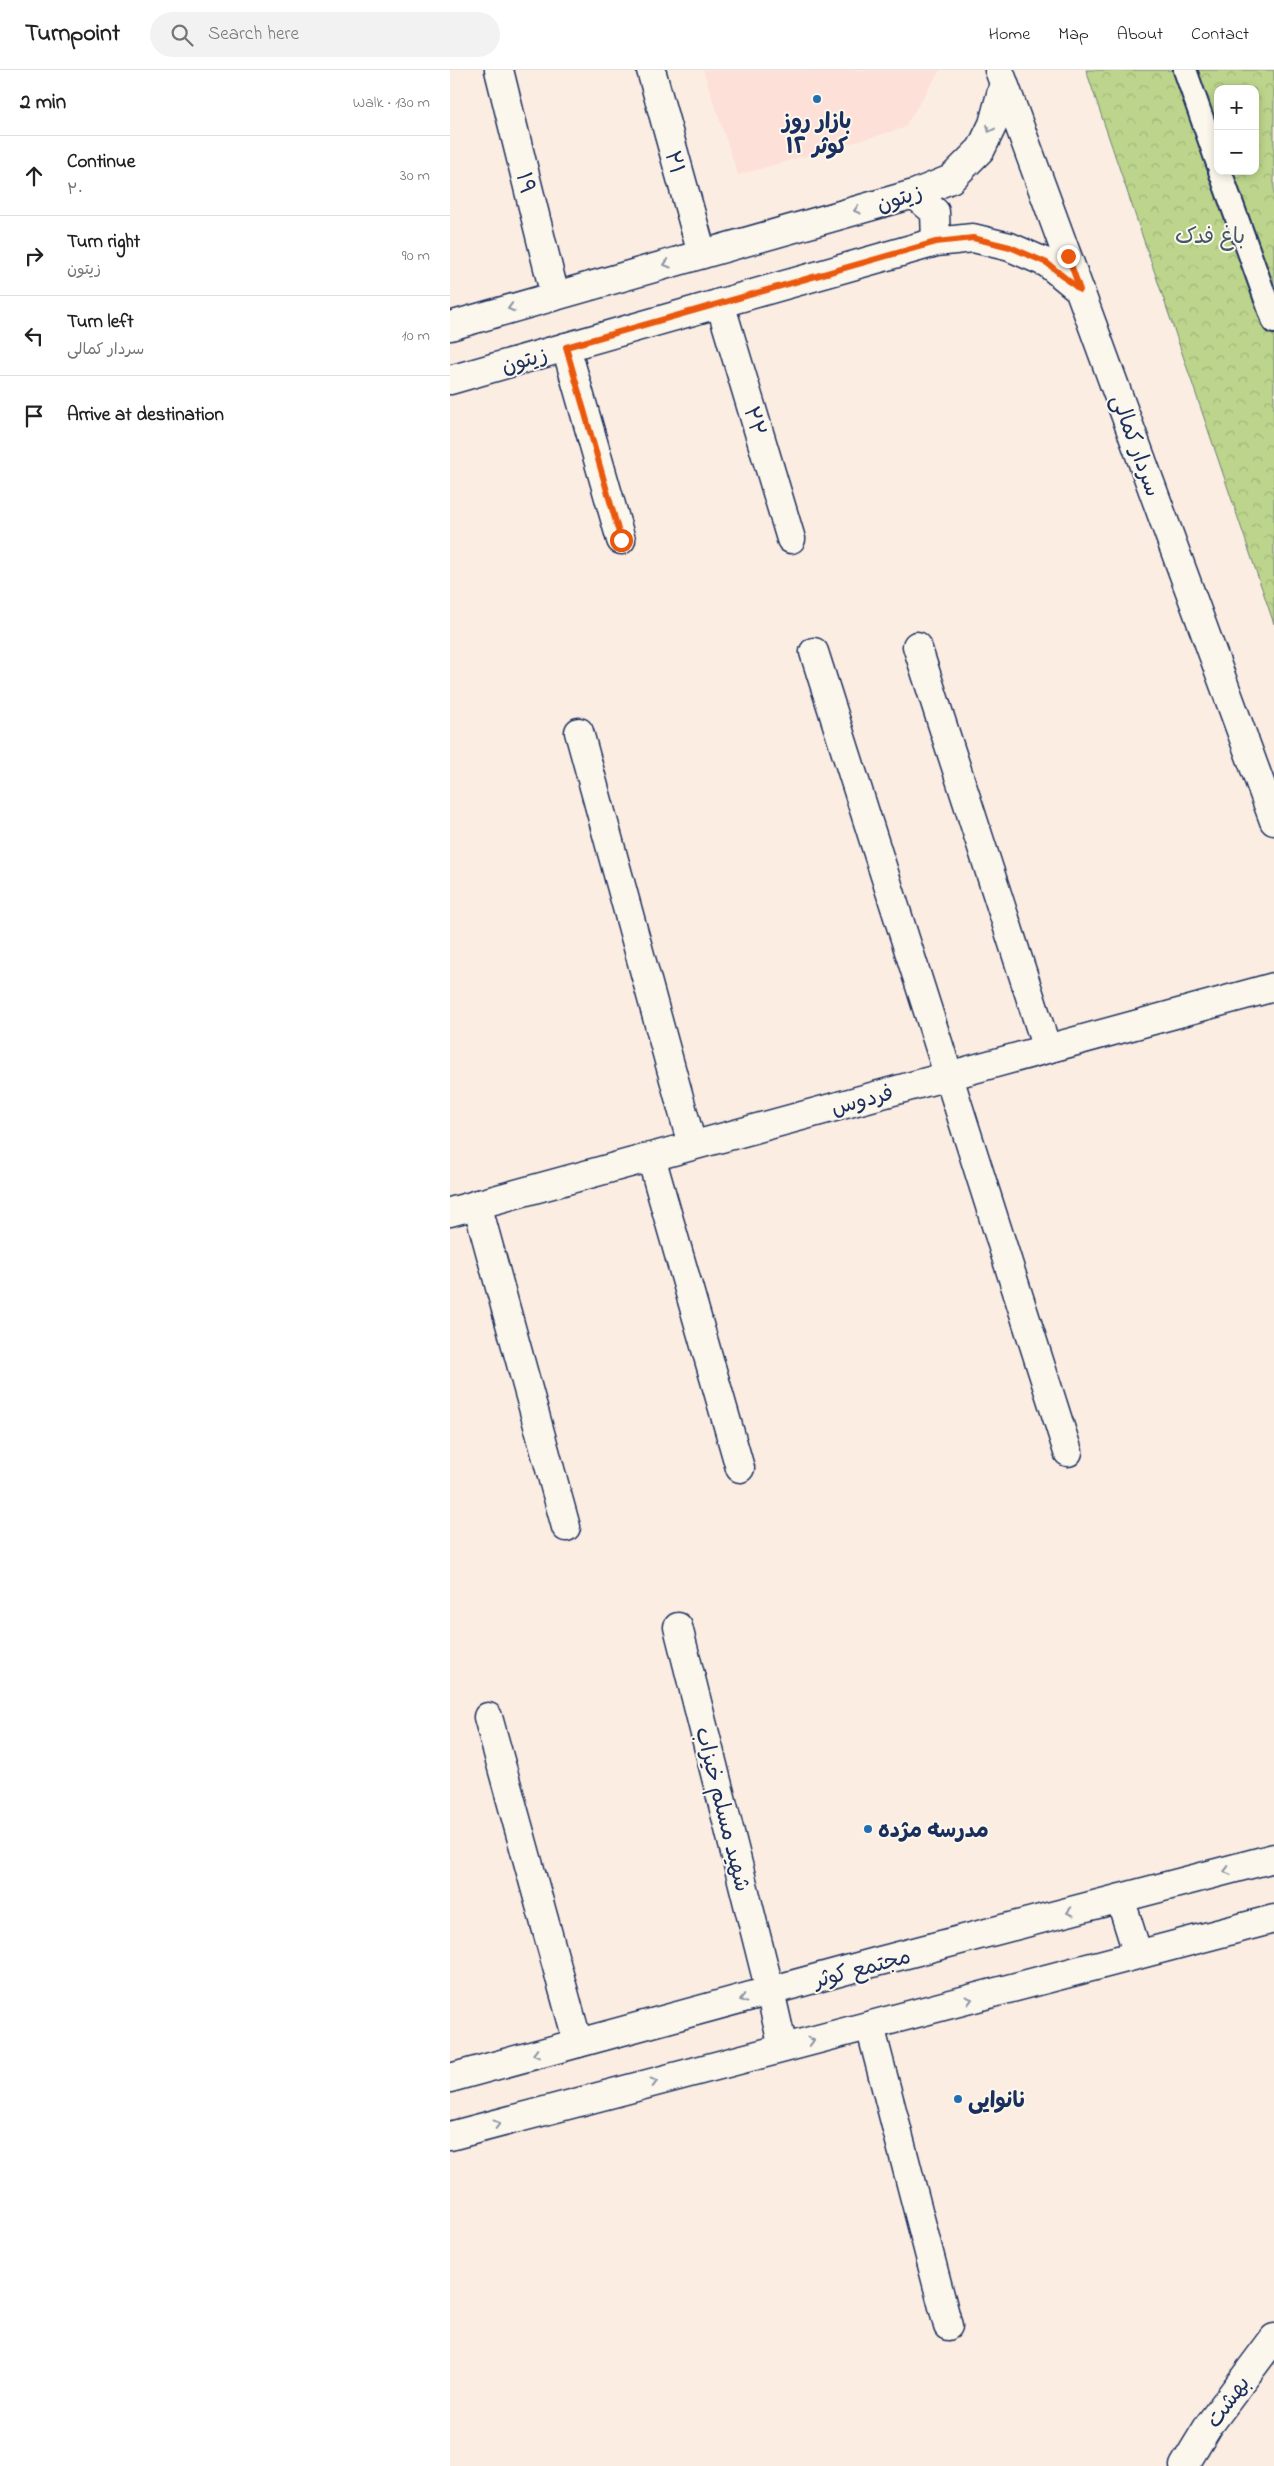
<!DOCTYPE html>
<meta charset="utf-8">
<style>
body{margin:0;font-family:"Indie Flower","Playpen Sans Arabic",sans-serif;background:#f2f2f2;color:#222}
.controls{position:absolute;right:15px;top:15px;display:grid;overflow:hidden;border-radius:10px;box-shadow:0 2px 8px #0003}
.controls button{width:45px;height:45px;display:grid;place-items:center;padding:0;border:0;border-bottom:1px solid #e0e0e0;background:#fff;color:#222;font:25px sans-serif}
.stop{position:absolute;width:15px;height:15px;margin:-11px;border:4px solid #ea580c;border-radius:50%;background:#fff}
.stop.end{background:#ea580c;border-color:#fff;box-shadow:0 1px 5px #0008}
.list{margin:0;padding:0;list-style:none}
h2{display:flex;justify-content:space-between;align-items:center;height:65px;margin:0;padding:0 20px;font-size:21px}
h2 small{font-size:16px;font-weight:400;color:#767676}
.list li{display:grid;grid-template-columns:32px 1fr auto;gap:15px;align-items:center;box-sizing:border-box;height:80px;padding:0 20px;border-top:1px solid #e0e0e0}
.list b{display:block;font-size:19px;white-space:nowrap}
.list p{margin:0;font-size:16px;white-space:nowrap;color:#767676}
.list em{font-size:16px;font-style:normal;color:#767676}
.icon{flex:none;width:28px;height:28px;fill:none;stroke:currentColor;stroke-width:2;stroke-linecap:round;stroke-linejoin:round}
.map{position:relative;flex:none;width:824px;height:2396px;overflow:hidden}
header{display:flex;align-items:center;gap:30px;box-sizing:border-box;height:70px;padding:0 25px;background:#fff;border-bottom:1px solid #e0e0e0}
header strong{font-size:24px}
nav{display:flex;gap:28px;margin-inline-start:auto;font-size:18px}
.search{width:350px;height:45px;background:#f2f2f2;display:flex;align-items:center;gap:12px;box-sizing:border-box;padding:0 18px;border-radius:28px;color:#767676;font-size:19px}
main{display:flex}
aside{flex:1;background:#fff}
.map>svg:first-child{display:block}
.built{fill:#fde0d8}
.park{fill:url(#park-crowns);stroke:#6c8274;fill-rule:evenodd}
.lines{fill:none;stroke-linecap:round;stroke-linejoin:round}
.lane-casing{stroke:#1b2f5e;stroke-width:26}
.street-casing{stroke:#1b2f5e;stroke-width:31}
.secondary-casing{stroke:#1b2f5e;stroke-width:31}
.lane{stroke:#fbf7ec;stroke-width:22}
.street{stroke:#fbf7ec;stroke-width:28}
.secondary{stroke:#fbf7ec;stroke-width:28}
.oneway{stroke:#8b93a5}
.route{stroke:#ea580c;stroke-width:6}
.poi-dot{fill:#1f6fb2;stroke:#fbf7ec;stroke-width:2}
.labels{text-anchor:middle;stroke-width:4;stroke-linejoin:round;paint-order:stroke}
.poi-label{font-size:22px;font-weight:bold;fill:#1b2f5e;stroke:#fbf7ec;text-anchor:start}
.street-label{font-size:22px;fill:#1b2f5e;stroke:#fbf7ec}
.park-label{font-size:22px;fill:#435869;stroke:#fbf7ec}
</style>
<header>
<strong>Turnpoint</strong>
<div class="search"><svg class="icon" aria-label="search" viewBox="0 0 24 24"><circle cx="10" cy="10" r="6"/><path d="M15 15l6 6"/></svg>Search here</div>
<nav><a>Home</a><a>Map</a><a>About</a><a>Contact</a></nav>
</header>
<main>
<aside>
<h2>2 min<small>Walk · 130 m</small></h2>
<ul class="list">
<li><svg class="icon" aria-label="ahead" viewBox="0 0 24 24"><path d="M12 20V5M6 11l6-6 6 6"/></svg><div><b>Continue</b><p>۲۰</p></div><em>30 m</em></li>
<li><svg class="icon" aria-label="right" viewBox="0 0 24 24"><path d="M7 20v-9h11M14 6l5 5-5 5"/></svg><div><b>Turn right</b><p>زیتون</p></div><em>90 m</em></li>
<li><svg class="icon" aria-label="left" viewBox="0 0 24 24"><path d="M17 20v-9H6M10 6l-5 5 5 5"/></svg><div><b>Turn left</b><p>سردار کمالی</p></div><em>10 m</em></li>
<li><svg class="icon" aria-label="arrive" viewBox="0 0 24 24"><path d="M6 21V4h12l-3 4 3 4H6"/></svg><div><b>Arrive at destination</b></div></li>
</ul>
</aside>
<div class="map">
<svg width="824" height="2396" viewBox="0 0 824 2396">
<defs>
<pattern id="park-crowns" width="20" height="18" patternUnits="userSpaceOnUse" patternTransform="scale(1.25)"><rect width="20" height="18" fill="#bcd48b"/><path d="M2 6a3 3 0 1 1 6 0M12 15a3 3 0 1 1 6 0" fill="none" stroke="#a1b67a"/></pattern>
</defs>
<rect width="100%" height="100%" fill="#fcede3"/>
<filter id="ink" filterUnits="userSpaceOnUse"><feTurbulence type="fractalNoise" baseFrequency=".02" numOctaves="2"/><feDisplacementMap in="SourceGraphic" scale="10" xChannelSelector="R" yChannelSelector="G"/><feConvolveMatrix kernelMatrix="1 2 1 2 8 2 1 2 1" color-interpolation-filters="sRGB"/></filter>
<g filter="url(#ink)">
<path class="built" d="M 253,0 L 490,0 L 454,58 L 288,105 Z"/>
<path class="park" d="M 636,0 L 824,0 L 824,554 ZM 768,19 L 805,19 L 805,101 L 768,101 Z"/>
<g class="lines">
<defs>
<path id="lane" d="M 735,0 L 768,94
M 770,101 L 824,252"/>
<path id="street" d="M 49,0 L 105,226
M 201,0 L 252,184
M 270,233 L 341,469
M 116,277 L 171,470
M 467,576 L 597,979
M 364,582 L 618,1382
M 129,662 L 242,1075
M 201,1087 L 290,1398
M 27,1134 L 116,1457
M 228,1557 L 320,1921
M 38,1647 L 128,1973
M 420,1956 L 498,2256"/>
<path id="secondary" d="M 549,0 L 824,751
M 464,124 L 485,142 L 486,172
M 0,256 L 464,124 L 501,109 L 531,79 L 543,54 L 554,13
M 0,310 L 486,172 L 523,168 L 560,177 L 597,193 L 630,220
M 0,1142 L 824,917
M 670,1828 L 688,1885
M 320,1921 L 333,1978
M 0,2008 L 426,1892 L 824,1788
M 0,2066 L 824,1849
M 734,2396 L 759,2355 L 824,2268"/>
</defs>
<use href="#lane" class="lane-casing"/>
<use href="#street" class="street-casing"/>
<use href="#secondary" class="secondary-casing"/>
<use href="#lane" class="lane"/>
<use href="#street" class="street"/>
<use href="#secondary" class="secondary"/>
</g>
<defs><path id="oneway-chevron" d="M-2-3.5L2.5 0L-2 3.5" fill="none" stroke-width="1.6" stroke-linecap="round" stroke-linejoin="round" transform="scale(1.25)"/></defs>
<g class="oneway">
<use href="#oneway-chevron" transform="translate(540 59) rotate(115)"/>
<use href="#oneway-chevron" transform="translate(407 140) rotate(164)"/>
<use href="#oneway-chevron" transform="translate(217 194) rotate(164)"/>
<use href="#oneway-chevron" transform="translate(61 238) rotate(164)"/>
<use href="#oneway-chevron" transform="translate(777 1801) rotate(165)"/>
<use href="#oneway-chevron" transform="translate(620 1842) rotate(165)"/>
<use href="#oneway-chevron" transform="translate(293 1929) rotate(165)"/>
<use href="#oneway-chevron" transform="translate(519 1930) rotate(-15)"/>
<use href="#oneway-chevron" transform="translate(361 1971) rotate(-15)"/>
<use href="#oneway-chevron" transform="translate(86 1984) rotate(165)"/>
<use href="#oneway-chevron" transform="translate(204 2012) rotate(-15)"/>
<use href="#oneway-chevron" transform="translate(47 2054) rotate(-15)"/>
</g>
</g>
<g class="lines" filter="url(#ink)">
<path class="route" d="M 171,470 L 116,277 L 486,172 L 523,168 L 560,177 L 597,193 L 630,220 L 618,186"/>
</g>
<g class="poi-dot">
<circle cx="367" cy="29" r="5"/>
<circle cx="418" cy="1759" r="5"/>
<circle cx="508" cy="2029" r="5"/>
</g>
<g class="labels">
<g class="poi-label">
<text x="367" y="58" text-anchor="middle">بازار روز<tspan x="367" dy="25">کوثر ١٢</tspan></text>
<text x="428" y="1767">مدرسه مژده</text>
<text x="518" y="2037">نانوایی</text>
</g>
<g class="street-label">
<text transform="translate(226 92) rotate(75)" y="8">۲۱</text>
<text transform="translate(77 113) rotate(76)" y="8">۱۹</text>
<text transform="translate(449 127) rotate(-18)" y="8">زیتون</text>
<text transform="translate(74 289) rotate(-16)" y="8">زیتون</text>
<text transform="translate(306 351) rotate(73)" y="8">۲۲</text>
<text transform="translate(687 375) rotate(70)" y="8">سردار کمالی</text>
<text transform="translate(412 1029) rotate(-15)" y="8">فردوس</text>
<text transform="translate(274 1739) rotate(76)" y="8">شهید مسلم خیزاب</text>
<text transform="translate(412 1897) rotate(-15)" y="8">مجتمع کوثر</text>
<text transform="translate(777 2331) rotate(-54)" y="8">بهشت</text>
</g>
<g class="park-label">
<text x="760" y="173">باغ فدک</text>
</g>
</g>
</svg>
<div class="controls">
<button>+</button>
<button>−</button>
</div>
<div class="stop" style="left:171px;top:470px"></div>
<div class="stop end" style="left:618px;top:186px"></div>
</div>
</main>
